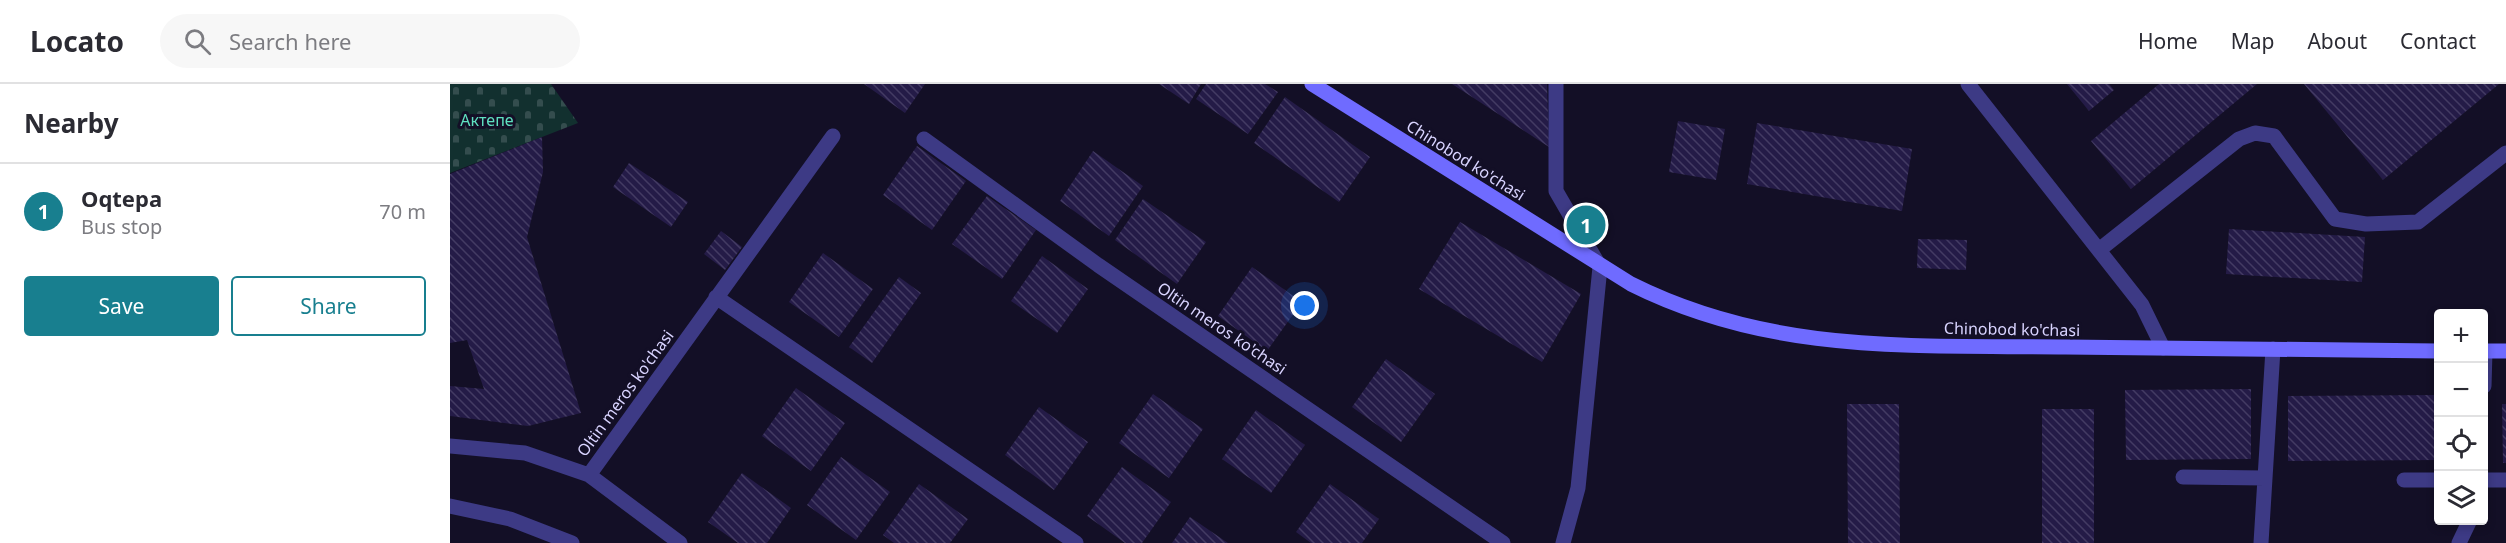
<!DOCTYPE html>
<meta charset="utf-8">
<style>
body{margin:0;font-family:"Noto Sans",sans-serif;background:#f7f7f7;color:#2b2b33}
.controls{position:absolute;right:18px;bottom:18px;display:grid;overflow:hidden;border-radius:6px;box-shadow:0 3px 9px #0003}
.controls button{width:54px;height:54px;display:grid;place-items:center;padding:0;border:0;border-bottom:2px solid #e1e1e2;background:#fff;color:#2b2b33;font:30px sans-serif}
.you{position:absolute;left:855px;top:222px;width:21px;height:21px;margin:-15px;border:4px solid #fff;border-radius:50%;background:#1a73e8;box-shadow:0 0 0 9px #1a73e833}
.badge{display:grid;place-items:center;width:39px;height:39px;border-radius:50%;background:#187f8f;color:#fff;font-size:20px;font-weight:700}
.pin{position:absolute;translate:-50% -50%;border:3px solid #fff;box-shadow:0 2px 6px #0006}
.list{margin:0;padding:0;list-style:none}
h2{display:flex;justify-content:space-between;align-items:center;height:78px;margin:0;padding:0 24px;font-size:26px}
h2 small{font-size:20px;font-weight:400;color:#7c7c81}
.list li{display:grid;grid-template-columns:39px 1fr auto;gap:18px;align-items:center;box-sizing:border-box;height:96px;padding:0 24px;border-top:2px solid #e1e1e2}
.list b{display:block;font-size:22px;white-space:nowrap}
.list p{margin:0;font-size:20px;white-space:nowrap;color:#7c7c81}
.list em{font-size:20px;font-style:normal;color:#7c7c81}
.actions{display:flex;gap:12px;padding:18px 24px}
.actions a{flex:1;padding:14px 0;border:2px solid #187f8f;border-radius:6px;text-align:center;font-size:21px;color:#187f8f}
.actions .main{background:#187f8f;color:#fff}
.icon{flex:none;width:33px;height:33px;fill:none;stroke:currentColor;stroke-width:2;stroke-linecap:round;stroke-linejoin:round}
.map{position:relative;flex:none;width:2056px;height:459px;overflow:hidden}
header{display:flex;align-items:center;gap:36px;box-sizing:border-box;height:84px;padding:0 30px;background:#fff;border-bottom:2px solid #e1e1e2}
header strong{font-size:28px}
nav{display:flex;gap:33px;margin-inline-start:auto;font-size:21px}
.search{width:420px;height:54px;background:#f7f7f7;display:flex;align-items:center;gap:15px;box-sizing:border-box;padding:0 21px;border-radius:33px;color:#7c7c81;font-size:22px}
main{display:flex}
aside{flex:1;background:#fff}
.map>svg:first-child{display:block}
.cemetery{fill:url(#cemetery-stones)}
.building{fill:url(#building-back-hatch)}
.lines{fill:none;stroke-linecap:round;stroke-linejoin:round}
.lane{stroke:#3d3a85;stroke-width:15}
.street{stroke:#3d3a85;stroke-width:15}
.secondary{stroke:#6f6bff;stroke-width:15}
.labels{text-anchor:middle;stroke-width:6;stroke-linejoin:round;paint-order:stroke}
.park-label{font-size:16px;fill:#5fe0c0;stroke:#130f26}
.street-label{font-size:16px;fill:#d9d4ff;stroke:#130f26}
</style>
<header>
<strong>Locato</strong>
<div class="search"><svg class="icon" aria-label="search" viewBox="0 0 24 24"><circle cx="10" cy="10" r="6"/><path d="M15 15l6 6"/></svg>Search here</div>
<nav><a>Home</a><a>Map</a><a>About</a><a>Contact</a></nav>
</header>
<main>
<aside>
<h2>Nearby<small></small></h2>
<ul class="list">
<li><span class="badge">1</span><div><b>Oqtepa</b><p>Bus stop</p></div><em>70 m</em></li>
</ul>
<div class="actions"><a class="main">Save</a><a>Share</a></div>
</aside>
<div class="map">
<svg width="2056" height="459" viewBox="0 0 2056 459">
<defs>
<pattern id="cemetery-stones" width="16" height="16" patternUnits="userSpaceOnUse" patternTransform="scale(1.5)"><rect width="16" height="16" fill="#12302f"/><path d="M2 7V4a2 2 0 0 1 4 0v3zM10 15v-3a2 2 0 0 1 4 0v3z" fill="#344d4e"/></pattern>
<pattern id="building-back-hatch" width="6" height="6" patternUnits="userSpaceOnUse" patternTransform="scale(1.5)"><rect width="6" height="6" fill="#241b47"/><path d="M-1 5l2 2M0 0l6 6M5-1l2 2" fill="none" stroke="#433b63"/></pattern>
</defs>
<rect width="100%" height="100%" fill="#130f26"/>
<path class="cemetery" d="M 0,0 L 101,0 L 128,39 L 0,89 Z"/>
<path class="building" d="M 414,0 L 475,0 L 455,29 Z
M 709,0 L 751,0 L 739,20 Z
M 756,0 L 815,0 L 828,8 L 798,50 L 746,15 Z
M 1002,0 L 1097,0 L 1099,63 Z
M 1617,0 L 1659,0 L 1664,6 L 1639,27 Z
M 1709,0 L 1807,0 L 1681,105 L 1641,57 Z
M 1854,0 L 2049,0 L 1933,96 Z
M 835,13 L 920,73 L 889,118 L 804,59 Z
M 1228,37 L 1275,45 L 1266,96 L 1219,88 Z
M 1307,39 L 1462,65 L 1452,127 L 1297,100 Z
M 92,53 L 93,88 L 77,153 L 131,329 L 78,342 L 0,332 L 0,302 L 34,305 L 17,256 L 0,259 L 0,90 Z
M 467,62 L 516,97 L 482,146 L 433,111 Z
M 643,67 L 693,102 L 659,152 L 610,117 Z
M 179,79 L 238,118 L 221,143 L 163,103 Z
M 537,112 L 586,146 L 552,195 L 502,160 Z
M 693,115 L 756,158 L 727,200 L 665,156 Z
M 1010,138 L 1131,210 L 1092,278 L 969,205 Z
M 1779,145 L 1915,153 L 1912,198 L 1776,190 Z
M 271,147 L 292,163 L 275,186 L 254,170 Z
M 1468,155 L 1517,156 L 1516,186 L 1467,184 Z
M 373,169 L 423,205 L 389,253 L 339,218 Z
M 592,172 L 638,205 L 607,249 L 561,217 Z
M 802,183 L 852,218 L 817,267 L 768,232 Z
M 449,193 L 471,209 L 422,279 L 399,263 Z
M 936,275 L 985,310 L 951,358 L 902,323 Z
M 346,304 L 395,339 L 361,387 L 312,352 Z
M 1801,305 L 1801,375 L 1676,376 L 1675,306 Z
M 703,310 L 753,345 L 719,394 L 669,359 Z
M 1988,311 L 1988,376 L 1838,377 L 1838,312 Z
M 1397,320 L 1449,320 L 1450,459 L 1398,459 Z
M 2052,320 L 2056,320 L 2056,379 L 2053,379 Z
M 589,323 L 638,358 L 604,406 L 555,371 Z
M 1592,325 L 1644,325 L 1644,459 L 1592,459 Z
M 806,326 L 855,361 L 821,409 L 772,375 Z
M 391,373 L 440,408 L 406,456 L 357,421 Z
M 672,383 L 721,418 L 692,459 L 675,459 L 637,432 Z
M 292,389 L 341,424 L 317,459 L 288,459 L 258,438 Z
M 469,400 L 518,435 L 500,459 L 444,459 L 433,451 Z
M 880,400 L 929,435 L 912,459 L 861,459 L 846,448 Z
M 740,433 L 778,459 L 722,459 Z"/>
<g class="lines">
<path class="lane" d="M 1518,0 L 1692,221 L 1713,264
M 1649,166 L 1789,55 L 1805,49 L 1824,52 L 1885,135 L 1916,140 L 1968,138 L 2056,69
M 2034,302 L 2035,267
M 1733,393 L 1815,394
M 1954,396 L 1988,396
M 2034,396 L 2056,396
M 0,422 L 60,435 L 122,459
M 1811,459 L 1823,265
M 2009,459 L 2020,436"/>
<path class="street" d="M 1106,0 L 1106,107 L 1150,183 L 1128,404 L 1113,459
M 474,55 L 648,181 L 1053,459
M 266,213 L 626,459
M 0,362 L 75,369 L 139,391 L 230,459
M 139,391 L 383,52"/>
<path class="secondary" d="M 862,0 L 1181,200 C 1323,271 1463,261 1616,263 C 1740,265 1864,266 1988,267
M 2034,267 L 2056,267"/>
</g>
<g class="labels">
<g class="park-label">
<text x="37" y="42">Актепе</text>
</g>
<g class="street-label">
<text transform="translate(1016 76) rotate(32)" y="6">Chinobod ko'chasi</text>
<text transform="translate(772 244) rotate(34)" y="6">Oltin meros ko'chasi</text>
<text transform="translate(1562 245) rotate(1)" y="6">Chinobod ko'chasi</text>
<text transform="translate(175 309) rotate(-54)" y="6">Oltin meros ko'chasi</text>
</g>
</g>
</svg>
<div class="controls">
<button>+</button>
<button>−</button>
<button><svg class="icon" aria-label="locate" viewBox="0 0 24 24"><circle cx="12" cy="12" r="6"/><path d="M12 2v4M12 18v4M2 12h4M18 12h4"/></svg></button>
<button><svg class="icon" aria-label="layers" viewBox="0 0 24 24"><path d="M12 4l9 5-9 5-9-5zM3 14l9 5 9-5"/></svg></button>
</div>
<div class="you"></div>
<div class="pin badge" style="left:1136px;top:141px">1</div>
</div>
</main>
